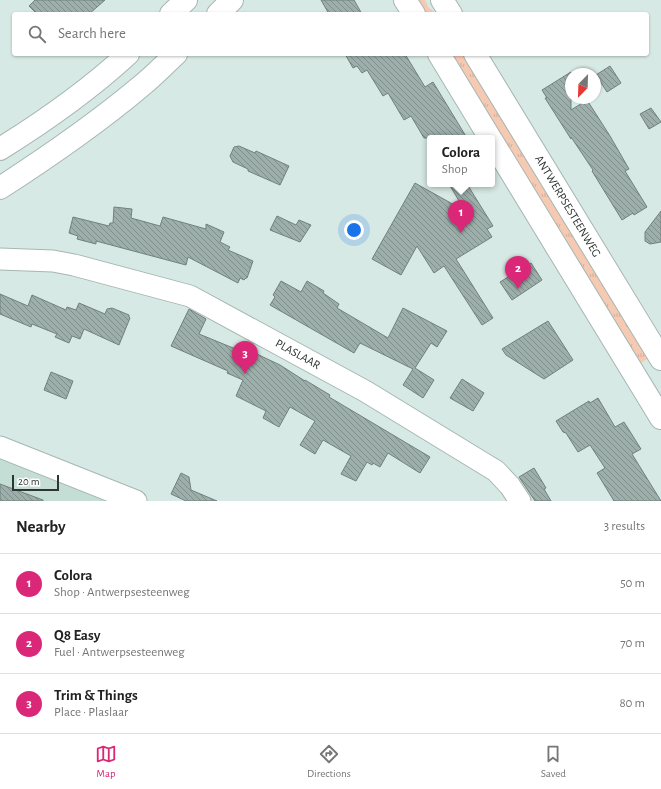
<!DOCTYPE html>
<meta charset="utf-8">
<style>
body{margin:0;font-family:"Alegreya Sans",sans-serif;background:#f2f2f2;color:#222}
.compass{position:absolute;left:565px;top:68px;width:36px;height:36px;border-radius:50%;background:#fff;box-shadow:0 1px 3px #0004;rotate:203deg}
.scale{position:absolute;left:12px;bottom:10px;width:47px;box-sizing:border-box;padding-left:4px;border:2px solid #2d3431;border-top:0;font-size:11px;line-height:14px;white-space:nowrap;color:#2d3431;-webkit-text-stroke:3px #fff;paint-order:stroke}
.you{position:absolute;left:354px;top:230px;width:14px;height:14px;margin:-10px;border:3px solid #fff;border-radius:50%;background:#1a73e8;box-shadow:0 0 0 6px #1a73e833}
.badge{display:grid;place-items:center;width:26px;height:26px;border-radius:50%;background:#db2777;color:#fff;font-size:13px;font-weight:700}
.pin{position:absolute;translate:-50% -33px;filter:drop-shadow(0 1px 2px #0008)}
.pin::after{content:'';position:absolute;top:21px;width:14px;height:12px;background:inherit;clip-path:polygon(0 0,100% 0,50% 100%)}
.popup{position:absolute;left:427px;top:135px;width:68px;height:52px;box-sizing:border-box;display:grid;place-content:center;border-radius:4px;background:#fff;filter:drop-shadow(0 1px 3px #0005);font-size:13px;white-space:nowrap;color:#767676}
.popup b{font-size:15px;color:#222}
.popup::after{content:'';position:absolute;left:50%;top:100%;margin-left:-8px;border:8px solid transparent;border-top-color:#fff}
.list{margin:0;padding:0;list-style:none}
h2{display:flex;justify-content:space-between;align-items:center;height:52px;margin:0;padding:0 16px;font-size:17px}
h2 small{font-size:13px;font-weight:400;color:#767676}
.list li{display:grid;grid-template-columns:26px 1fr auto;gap:12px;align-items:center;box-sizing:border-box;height:60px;padding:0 16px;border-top:1px solid #e0e0e0}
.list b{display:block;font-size:15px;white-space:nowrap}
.list p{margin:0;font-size:13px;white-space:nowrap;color:#767676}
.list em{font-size:13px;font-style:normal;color:#767676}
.icon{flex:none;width:22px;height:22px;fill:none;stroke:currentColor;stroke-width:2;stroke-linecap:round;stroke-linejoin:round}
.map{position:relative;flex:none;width:661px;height:501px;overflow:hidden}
.search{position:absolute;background:#fff;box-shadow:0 1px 3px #0004;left:12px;right:12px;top:12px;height:44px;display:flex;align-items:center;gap:10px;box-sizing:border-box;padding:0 14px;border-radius:4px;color:#767676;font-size:15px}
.sheet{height:232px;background:#fff}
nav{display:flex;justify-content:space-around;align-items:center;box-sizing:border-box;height:56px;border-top:1px solid #e0e0e0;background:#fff;font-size:11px;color:#767676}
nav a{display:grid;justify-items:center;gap:2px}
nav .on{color:#db2777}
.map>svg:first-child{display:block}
.built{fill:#c4ded6}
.grass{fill:url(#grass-tufts)}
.building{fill:url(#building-back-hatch);stroke:#71817d}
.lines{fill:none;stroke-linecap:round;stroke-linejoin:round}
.minor-casing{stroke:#a5b7b2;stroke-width:23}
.major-casing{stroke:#a5b7b2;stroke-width:24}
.highway-casing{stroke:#a5b7b2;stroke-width:24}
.minor{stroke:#fff;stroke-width:21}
.major{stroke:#fff;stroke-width:22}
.highway{stroke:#fff;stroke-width:22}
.labels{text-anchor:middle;stroke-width:4;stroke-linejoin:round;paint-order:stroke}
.street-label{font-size:12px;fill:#2d3431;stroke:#fff}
</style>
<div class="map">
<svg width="661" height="501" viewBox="0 0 661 501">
<defs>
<pattern id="grass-tufts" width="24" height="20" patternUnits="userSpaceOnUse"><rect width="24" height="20" fill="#f6c9b2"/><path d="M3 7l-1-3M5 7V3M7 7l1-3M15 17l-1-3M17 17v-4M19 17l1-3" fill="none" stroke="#d3ad9a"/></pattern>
<pattern id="building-back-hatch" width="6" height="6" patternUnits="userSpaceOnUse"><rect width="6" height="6" fill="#9dafaa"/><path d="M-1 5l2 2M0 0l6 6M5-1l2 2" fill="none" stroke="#808f8b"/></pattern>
</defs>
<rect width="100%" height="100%" fill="#d7e9e4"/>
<path class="built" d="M 0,458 L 111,501 L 0,501 Z"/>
<path class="grass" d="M 415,0 L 425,0 L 429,8 L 437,14 L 424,14 Z
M 448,54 L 466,54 L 650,357 L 638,365 Z"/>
<path class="building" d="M 35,0 L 105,0 L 89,14 L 37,14 L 29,6 Z
M 321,0 L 354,0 L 362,14 L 329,14 Z
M 345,54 L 405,54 L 425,87 L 433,82 L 467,138 L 424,138 L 411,116 L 404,120 L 388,93 L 383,96 L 367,70 L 362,73 L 357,66 L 353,68 Z
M 610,66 L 621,83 L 607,92 L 596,75 Z
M 571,72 L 571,110 L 587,100 L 610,136 L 629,169 L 625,171 L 647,207 L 634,215 L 633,213 L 622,220 L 592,171 L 593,170 L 571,137 L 571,139 L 545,98 L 547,98 L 542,90 Z
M 651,108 L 661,122 L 649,129 L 640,114 Z
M 239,146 L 255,153 L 256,151 L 289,166 L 280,185 L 248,171 L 248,169 L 233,162 L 230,156 L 234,147 Z
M 415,183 L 465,211 L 449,184 L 467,184 L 493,226 L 487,229 L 492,237 L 456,259 L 493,318 L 482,325 L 444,266 L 434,273 L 417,246 L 401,275 L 372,259 Z
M 114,207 L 132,209 L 131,218 L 160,226 L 163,217 L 206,229 L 206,224 L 224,232 L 220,242 L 230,247 L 228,250 L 253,261 L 247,278 L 246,278 L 244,280 L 240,278 L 238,283 L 188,257 L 186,265 L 96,241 L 96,244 L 77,239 L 78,236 L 69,233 L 73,217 L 109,226 L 110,223 L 113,223 Z
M 661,211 L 661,242 L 650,244 L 645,241 L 645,232 Z
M 277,216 L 296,225 L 299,220 L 311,225 L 300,242 L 270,230 Z
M 531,263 L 542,280 L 512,300 L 500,282 Z
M 281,281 L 301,292 L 307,281 L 324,291 L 323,293 L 339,304 L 337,308 L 388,338 L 403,308 L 447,331 L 437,347 L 431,343 L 415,368 L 434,380 L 423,398 L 403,385 L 413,369 L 360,343 L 354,353 L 270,305 L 275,297 L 273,295 Z
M 0,294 L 28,306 L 32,295 L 66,310 L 67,307 L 76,310 L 79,303 L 105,314 L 107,309 L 112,308 L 129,315 L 129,317 L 130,318 L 119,345 L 84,329 L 80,339 L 72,336 L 69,343 L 55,337 L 57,334 L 32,324 L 31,327 L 0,314 Z
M 189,309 L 206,319 L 199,334 L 238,350 L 240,346 L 280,365 L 305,381 L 305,380 L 330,395 L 329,397 L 430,457 L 420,473 L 388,453 L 380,467 L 373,463 L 372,465 L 367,462 L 356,481 L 341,474 L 351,456 L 323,440 L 315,454 L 300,445 L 315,421 L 290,407 L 279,427 L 263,418 L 266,411 L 236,396 L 243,380 L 227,373 L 228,371 L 171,346 Z
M 548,321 L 573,360 L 544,379 L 506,355 L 502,349 Z
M 51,372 L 73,381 L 66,399 L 44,390 Z
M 462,379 L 484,393 L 473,411 L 450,398 Z
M 598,398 L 615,427 L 624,422 L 641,449 L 632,454 L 661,501 L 614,501 L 597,473 L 605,468 L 590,445 L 578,452 L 566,433 L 563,432 L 556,421 L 589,401 L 590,403 Z
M 534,468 L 546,488 L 544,489 L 551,501 L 535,501 L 519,477 Z
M 181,473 L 189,477 L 191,490 L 217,501 L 186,501 L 171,494 Z
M 0,484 L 43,500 L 43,501 L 0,501 Z"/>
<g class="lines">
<defs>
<path id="minor" d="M 0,259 L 53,261 L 74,265 L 190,296 L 365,391 L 496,471 L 510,486 L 520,501
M 0,447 L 136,501"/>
<path id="major" d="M 405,0 L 414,14
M 442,0 L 451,14
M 439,54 L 490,138
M 475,54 L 661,359
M 492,141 L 661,418"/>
<path id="highway" d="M 171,14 L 186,0
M 218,14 L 232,0
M 0,149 C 45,121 89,90 128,54
M 0,188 C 48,157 96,124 140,87 C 153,77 164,65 176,54"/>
</defs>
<use href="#minor" class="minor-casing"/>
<use href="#major" class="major-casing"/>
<use href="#highway" class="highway-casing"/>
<use href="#minor" class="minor"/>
<use href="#major" class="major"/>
<use href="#highway" class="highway"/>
</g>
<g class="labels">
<g class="street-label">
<text transform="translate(568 206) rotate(59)" y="4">ANTWERPSESTEENWEG</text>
<text transform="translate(298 354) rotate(29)" y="4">PLASLAAR</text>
</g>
</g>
</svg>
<svg class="compass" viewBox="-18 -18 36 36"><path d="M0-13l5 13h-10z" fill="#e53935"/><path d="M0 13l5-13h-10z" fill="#767676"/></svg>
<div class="scale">20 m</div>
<div class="you"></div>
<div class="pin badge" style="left:461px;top:233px">1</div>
<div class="popup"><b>Colora</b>Shop</div>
<div class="pin badge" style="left:518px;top:289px">2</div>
<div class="pin badge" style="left:245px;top:374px">3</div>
<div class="search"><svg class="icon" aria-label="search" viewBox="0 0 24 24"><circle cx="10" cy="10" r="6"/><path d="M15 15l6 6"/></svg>Search here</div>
</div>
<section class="sheet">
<h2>Nearby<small>3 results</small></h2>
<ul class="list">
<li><span class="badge">1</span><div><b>Colora</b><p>Shop · Antwerpsesteenweg</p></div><em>50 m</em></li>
<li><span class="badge">2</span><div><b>Q8 Easy</b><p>Fuel · Antwerpsesteenweg</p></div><em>70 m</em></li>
<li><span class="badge">3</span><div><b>Trim &amp; Things</b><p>Place · Plaslaar</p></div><em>80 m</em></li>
</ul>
</section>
<nav>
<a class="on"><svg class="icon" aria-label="map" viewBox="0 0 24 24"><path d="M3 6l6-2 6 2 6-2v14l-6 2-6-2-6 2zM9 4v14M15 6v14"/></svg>Map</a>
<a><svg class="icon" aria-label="directions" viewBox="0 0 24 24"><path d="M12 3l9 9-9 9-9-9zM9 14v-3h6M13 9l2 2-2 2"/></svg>Directions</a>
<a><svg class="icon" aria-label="saved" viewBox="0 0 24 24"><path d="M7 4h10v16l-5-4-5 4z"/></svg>Saved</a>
</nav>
